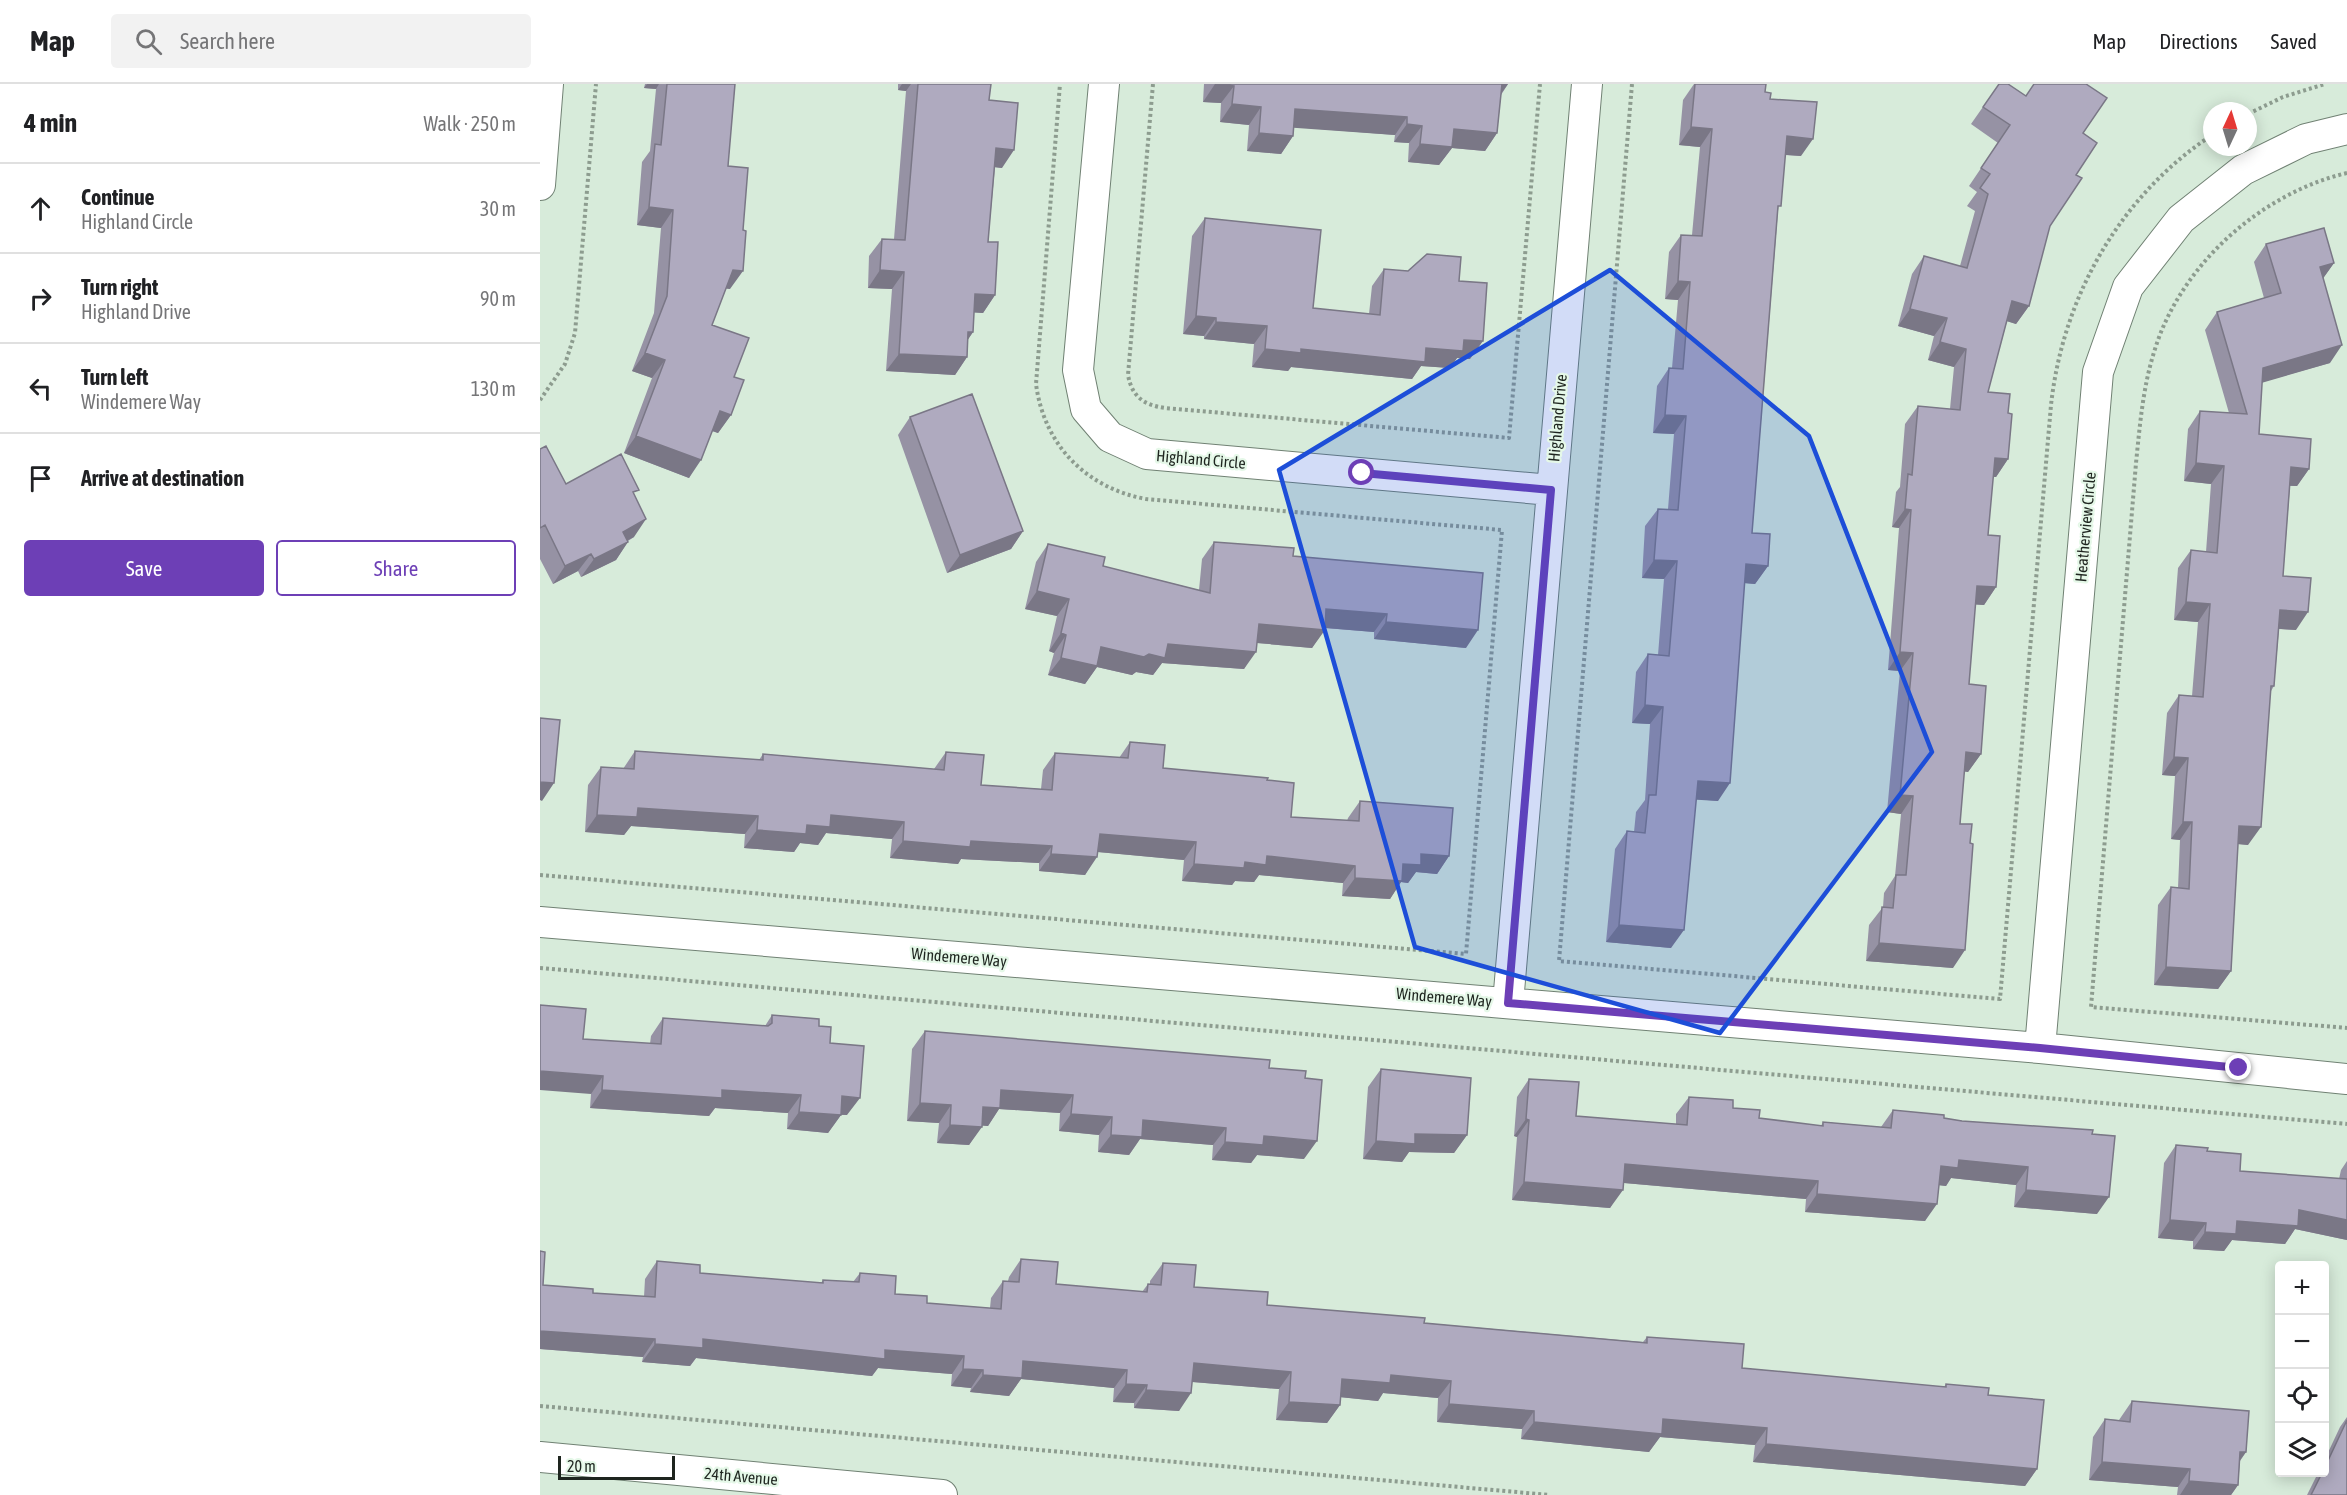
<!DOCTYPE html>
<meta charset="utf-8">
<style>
body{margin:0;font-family:"Asap Condensed",sans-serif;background:#f2f2f2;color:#202124}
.controls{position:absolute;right:18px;bottom:18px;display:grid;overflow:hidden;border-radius:6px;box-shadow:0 3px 15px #0003}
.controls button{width:54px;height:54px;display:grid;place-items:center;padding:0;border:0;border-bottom:2px solid #e0e0e0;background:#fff;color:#202124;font:30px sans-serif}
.compass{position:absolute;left:1663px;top:18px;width:54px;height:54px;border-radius:50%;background:#fff;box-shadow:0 3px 15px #0003;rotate:4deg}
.scale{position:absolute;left:18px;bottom:15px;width:117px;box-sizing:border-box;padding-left:6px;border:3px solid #1e251f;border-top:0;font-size:16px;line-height:21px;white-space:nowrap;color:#1e251f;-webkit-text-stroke:4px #e5f8e8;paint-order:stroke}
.stop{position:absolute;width:18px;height:18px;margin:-14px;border:4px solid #6d3fb6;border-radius:50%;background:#fff}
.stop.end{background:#6d3fb6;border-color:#fff;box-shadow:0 2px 6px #0008}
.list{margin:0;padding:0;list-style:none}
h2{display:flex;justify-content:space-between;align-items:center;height:78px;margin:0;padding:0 24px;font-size:26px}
h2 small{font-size:20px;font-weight:400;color:#757577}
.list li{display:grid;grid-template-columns:39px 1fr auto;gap:18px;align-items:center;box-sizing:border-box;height:90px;padding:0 24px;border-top:2px solid #e0e0e0}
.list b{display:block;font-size:22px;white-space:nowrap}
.list p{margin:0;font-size:20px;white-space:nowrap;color:#757577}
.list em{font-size:20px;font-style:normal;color:#757577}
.actions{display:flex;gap:12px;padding:18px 24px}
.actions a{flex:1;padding:14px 0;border:2px solid #6d3fb6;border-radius:6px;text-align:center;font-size:21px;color:#6d3fb6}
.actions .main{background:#6d3fb6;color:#fff}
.icon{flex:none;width:33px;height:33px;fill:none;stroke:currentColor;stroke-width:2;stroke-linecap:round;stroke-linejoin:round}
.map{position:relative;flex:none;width:1807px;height:1411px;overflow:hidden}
header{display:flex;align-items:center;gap:36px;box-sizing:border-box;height:84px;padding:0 30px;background:#fff;border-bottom:2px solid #e0e0e0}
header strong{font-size:28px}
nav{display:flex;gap:33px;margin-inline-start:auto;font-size:21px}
.search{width:420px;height:54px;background:#f2f2f2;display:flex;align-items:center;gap:15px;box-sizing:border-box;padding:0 21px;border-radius:6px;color:#757577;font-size:22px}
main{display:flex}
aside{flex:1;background:#fff}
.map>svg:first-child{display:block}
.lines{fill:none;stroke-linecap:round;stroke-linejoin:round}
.minor-casing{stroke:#708173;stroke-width:32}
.path{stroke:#8d9c8f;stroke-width:4;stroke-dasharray:3 3;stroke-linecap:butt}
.minor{stroke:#fff;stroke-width:30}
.wall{fill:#9692a4}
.shaded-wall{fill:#7a7786}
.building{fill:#afaabf;stroke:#7a7786;stroke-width:1.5}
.route{stroke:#6d3fb6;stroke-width:8}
.marked{fill:#1d4ed8;fill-opacity:0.2;stroke:#1d4ed8;stroke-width:4.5;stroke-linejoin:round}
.labels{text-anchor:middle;stroke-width:4.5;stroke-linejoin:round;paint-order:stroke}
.street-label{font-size:16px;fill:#1e251f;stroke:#e5f8e8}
</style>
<header>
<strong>Map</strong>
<div class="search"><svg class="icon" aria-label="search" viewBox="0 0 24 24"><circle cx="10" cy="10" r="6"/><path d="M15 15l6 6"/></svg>Search here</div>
<nav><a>Map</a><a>Directions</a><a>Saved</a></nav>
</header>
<main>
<aside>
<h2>4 min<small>Walk · 250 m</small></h2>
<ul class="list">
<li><svg class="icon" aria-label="ahead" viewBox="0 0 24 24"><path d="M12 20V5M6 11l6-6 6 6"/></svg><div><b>Continue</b><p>Highland Circle</p></div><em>30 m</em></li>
<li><svg class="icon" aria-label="right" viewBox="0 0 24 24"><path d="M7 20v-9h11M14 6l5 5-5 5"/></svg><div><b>Turn right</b><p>Highland Drive</p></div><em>90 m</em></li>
<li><svg class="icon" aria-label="left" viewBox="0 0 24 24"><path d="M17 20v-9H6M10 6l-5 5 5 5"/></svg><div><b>Turn left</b><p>Windemere Way</p></div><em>130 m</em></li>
<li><svg class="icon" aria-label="arrive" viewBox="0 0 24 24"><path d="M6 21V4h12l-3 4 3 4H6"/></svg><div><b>Arrive at destination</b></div></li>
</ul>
<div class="actions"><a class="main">Save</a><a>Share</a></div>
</aside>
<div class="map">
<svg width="1807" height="1411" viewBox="0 0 1807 1411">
<rect width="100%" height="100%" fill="#d7ebda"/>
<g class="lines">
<defs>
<path id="minor" d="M 564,0 L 538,286 L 546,325 L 570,353 L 607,370 L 1011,406
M 0,101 L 8,0
M 0,838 L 1500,964 L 1807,995
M 968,919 L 1047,0
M 1500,964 L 1558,288 L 1588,203 L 1641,135 L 1703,86 L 1766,55 L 1807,45
M 0,1373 L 402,1411"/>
</defs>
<use href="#minor" class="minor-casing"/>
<path class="path" d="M 613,0 L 588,291 C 592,313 604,321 625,324 L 969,354 L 1000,0
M 1092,0 L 1019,877 L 1460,915 L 1511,321 C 1523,212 1580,112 1672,51
M 1708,30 L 1743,13 L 1785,0
M 1807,89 C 1721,109 1641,181 1615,265 C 1603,302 1600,340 1596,379 L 1551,923 L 1807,944
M 0,316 L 25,280 L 35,249 L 56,0
M 0,791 L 926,870 L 962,446 L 606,415 C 546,404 504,361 496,300 L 520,0
M 0,884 L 1807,1040
M 0,1322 L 1010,1411"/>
<use href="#minor" class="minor"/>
</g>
<path class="wall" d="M 105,0 L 195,0 L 188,82 L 190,205 L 186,204 L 172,241 L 194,293 L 191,331 L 178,349 L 172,347 L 149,394 L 84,369 L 112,294 L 92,287 L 114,229 L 121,144 L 97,141 L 102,78 L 110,67 L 116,5 L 104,4 Z
M 358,0 L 451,0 L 449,16 L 462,84 L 455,83 L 448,158 L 455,211 L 443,229 L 434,228 L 433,248 L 428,255 L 427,273 L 415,291 L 346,287 L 352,205 L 328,204 L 329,172 L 342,155 L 354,155 L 366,7 L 358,6 Z
M 664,0 L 968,0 L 961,11 L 957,49 L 945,67 L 912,64 L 899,81 L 868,78 L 869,59 L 854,58 L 855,51 L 754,43 L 753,52 L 741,70 L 707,67 L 709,41 L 680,38 L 681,19 L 663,18 Z
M 1154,0 L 1226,0 L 1225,8 L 1230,15 L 1261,72 L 1245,71 L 1238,127 L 1212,449 L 1228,482 L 1215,500 L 1204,499 L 1178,717 L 1156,715 L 1131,864 L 1066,858 L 1075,765 L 1087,747 L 1094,748 L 1096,728 L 1105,716 L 1110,640 L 1092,639 L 1096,588 L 1108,570 L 1118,571 L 1124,495 L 1102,494 L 1105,442 L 1118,425 L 1128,425 L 1134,350 L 1113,349 L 1117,302 L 1129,284 L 1132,284 L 1138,216 L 1125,215 L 1129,168 L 1141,151 L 1152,151 L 1160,63 L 1139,61 L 1143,16 Z
M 1459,0 L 1543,49 L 1536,91 L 1510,142 L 1489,222 L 1476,240 L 1467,237 L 1448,308 L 1468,329 L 1468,375 L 1456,393 L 1453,393 L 1448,451 L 1456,503 L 1444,521 L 1435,520 L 1429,600 L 1441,670 L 1428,688 L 1424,687 L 1420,740 L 1413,884 L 1326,877 L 1329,841 L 1343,823 L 1344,809 L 1355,792 L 1361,730 L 1347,728 L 1360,587 L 1348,586 L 1359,444 L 1352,443 L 1356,408 L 1360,403 L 1365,340 L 1378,322 L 1410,325 L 1414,283 L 1388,276 L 1394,252 L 1358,242 L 1372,190 L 1384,172 L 1420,182 L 1435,127 L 1427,122 L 1437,108 L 1429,102 L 1458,59 L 1431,40 Z
M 665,134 L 773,224 L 829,230 L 832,202 L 844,185 L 919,197 L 930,275 L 917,274 L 910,284 L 881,282 L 872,295 L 751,283 L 748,287 L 712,283 L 714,260 L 664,255 L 664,252 L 643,250 L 652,152 Z
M 1726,160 L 1794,179 L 1783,194 L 1790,279 L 1722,298 L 1719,350 L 1769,385 L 1757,402 L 1750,402 L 1743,492 L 1756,546 L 1739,545 L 1734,602 L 1731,607 L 1708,761 L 1698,760 L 1691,887 L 1678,905 L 1614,901 L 1618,821 L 1631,803 L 1638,804 L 1640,756 L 1631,755 L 1635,692 L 1622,691 L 1627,629 L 1639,611 L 1652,612 L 1658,538 L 1634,536 L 1638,484 L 1651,466 L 1666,468 L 1671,400 L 1644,397 L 1648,345 L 1660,327 L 1689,329 L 1665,246 L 1677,228 L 1724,214 L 1714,178 Z
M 370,333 L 483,447 L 471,465 L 407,489 L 358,351 Z
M 0,365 L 26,400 L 95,412 L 94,453 L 88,457 L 76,476 L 41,493 L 38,487 L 13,500 L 0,475 Z
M 674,458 L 753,472 L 926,564 L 834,555 L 834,548 L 785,544 L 772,564 L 717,559 L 704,585 L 622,579 L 613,591 L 596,588 L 592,591 L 557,583 L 545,600 L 508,591 L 514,569 L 509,567 L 517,532 L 485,525 L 496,478 L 508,460 L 563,482 L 659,506 L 662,475 Z
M 590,658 L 623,684 L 727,696 L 751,733 L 807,737 L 808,734 L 820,717 L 909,772 L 897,790 L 876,788 L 868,799 L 861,798 L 850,815 L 802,812 L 803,799 L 719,791 L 714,798 L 695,797 L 692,801 L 642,797 L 644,776 L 558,768 L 545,791 L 499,787 L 499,779 L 421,775 L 418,780 L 350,774 L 352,755 L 286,749 L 278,761 L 260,759 L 254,768 L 204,764 L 205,750 L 91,742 L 84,751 L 45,748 L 48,701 L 61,683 L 83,685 L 95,667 L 219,676 L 223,670 L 394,685 L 406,668 L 441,701 L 501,705 L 503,686 L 515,669 L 579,674 Z
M 232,931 L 279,942 L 290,959 L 307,1031 L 301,1031 L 288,1049 L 247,1045 L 248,1029 L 175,1024 L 169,1032 L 50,1024 L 51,1010 L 43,955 L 110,960 L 111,952 L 123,934 L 225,942 Z
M 385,947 L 729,984 L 764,1075 L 717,1071 L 711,1079 L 672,1076 L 673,1061 L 600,1055 L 589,1071 L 558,1068 L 559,1051 L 519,1047 L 520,1029 L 459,1025 L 448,1042 L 442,1041 L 429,1061 L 397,1059 L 399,1039 L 367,1037 L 372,965 Z
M 841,985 L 927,1051 L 914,1069 L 869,1068 L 862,1078 L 823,1075 L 828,1003 Z
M 989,995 L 1036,1032 L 1136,1040 L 1136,1030 L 1149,1013 L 1193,1024 L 1219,1034 L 1281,1042 L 1283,1038 L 1341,1043 L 1353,1026 L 1422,1037 L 1552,1050 L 1557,1130 L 1474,1123 L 1476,1101 L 1411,1094 L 1406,1102 L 1399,1101 L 1385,1137 L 1265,1128 L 1266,1115 L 1084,1099 L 1070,1124 L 972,1116 L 977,1053 L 974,1052 L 977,1013 Z
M 1636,1061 L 1667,1067 L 1700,1087 L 1799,1095 L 1801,1086 L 1807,1077 L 1807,1156 L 1755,1145 L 1745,1160 L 1692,1156 L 1684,1167 L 1653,1165 L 1653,1157 L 1618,1154 L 1624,1079 Z
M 0,1167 L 3,1201 L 53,1209 L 104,1213 L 105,1195 L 117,1177 L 160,1189 L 281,1199 L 283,1196 L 313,1198 L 320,1189 L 355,1210 L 387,1219 L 450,1224 L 451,1214 L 463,1197 L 468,1197 L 469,1193 L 481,1175 L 516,1200 L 602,1208 L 608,1200 L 610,1200 L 610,1197 L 623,1179 L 654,1203 L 727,1221 L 884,1239 L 1103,1258 L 1107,1253 L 1202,1284 L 1404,1303 L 1406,1300 L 1448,1311 L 1497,1385 L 1485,1402 L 1213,1378 L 1215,1361 L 1120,1353 L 1109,1368 L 981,1355 L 982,1345 L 897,1338 L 898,1314 L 843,1309 L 838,1317 L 800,1313 L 800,1321 L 787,1339 L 736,1336 L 739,1305 L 652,1298 L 639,1327 L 594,1324 L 594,1319 L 573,1318 L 574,1304 L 481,1295 L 469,1312 L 430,1308 L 431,1304 L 411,1302 L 412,1290 L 338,1284 L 332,1292 L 156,1274 L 150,1282 L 102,1278 L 103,1273 L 0,1265 Z
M 1592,1317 L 1706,1368 L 1700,1377 L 1698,1401 L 1691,1411 L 1637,1411 L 1638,1403 L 1549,1396 L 1553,1353 L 1565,1335 L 1579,1336 Z
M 1807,1333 L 1807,1411 L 1767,1411 L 1778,1389 L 1785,1389 L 1785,1375 L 1800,1343 Z"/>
<path class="shaded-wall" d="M 107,0 L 119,0 L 116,5 L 104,4 Z
M 362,0 L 371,0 L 366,7 L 358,6 Z
M 675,0 L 694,2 L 681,19 L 663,18 Z
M 959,0 L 968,0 L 958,14 Z
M 692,20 L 721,23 L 709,41 L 680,38 Z
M 755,25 L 867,33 L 855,51 L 743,43 Z
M 867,40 L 882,42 L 869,59 L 854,58 Z
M 1151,43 L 1172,45 L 1160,63 L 1139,61 Z
M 914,45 L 957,49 L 945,67 L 912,64 L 899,81 L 868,78 L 880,60 Z
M 719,49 L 753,52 L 741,70 L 707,67 Z
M 1247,52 L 1273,55 L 1261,72 L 1235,70 Z
M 456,64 L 474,66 L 462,84 L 444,82 Z
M 109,123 L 133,126 L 121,144 L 97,141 Z
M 1794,179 L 1782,196 L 1780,183 Z
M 193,186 L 203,187 L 190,205 L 181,204 Z
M 340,186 L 364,188 L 352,205 L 328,204 Z
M 1138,197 L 1150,198 L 1138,216 L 1125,215 Z
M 435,210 L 455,211 L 443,229 L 423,228 Z
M 1472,217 L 1489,222 L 1476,240 L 1460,235 Z
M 1370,225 L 1407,234 L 1394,252 L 1358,242 Z
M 656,232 L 676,234 L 664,252 L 643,250 Z
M 676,238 L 727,242 L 714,260 L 664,255 Z
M 428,248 L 433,248 L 421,266 Z
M 924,256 L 943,257 L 930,275 L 917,274 L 910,284 L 881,282 L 872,295 L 751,283 L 748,287 L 712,283 L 725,265 L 886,264 Z
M 1400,258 L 1426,265 L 1414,283 L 1388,276 Z
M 1802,261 L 1790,279 L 1711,302 L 1723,284 Z
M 105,269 L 125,276 L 112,294 L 92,287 Z
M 359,270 L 427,273 L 415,291 L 346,287 Z
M 180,327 L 191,331 L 178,349 L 167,345 Z
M 1125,331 L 1146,332 L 1134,350 L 1113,349 Z
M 96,352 L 161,376 L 149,394 L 84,369 Z
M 1455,374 L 1468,375 L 1456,393 L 1443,392 Z
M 1656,379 L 1684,382 L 1671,400 L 1644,397 Z
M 1751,383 L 1769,385 L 1757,402 L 1739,401 Z
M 1365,425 L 1371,426 L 1359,444 L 1352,443 Z
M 106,435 L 94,453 L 71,465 L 83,448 Z
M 483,447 L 471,465 L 407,489 L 420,471 Z
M 88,458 L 76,476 L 41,493 L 54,475 Z
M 51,470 L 38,487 L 13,500 L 25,482 Z
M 1114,476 L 1137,477 L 1124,495 L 1102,494 Z
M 1206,480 L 1228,482 L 1215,500 L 1193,498 Z
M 1437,502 L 1456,503 L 1444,521 L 1424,520 Z
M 497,507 L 529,515 L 517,532 L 485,525 Z
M 1646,518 L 1670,520 L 1658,538 L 1634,536 Z
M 786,525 L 847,530 L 834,548 L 774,543 Z
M 1740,526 L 1768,528 L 1756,546 L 1728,544 Z
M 846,538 L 938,546 L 926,564 L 834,555 Z
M 719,540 L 785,546 L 772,564 L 706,558 Z
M 521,549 L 526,551 L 514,569 L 509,567 Z
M 628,560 L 716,568 L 704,585 L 622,579 L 613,591 L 596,588 L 592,591 L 557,583 L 545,600 L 508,591 L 521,574 L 561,563 L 609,570 Z
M 1360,568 L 1373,569 L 1360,587 L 1348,586 Z
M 1105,621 L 1123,623 L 1110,640 L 1092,639 Z
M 1426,668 L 1441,670 L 1428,688 L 1414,686 Z
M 1634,673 L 1648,674 L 1635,692 L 1622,691 Z
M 1158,697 L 1190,699 L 1178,717 L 1145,715 Z
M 0,698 L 14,699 L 2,717 L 0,716 Z
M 1360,711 L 1373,712 L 1361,730 L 1347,728 Z
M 98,724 L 218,732 L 205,750 L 91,742 L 84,751 L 45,748 L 57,731 Z
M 291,731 L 364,738 L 352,755 L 286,749 L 278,761 L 260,759 L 254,768 L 204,764 L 217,746 L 267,741 Z
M 1643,738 L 1652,738 L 1640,756 L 1631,755 Z
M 1699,742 L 1721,743 L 1708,761 L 1687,759 Z
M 560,750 L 656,758 L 644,776 L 547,767 Z
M 363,757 L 431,757 L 512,762 L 499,779 L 421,775 L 418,780 L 350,774 Z
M 511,770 L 557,773 L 545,791 L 499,787 Z
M 881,770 L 909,772 L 897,790 L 876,788 L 868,799 L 861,798 L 850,815 L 802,812 L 815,794 Z
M 727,772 L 815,782 L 803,799 L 719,791 L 714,798 L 695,797 L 692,801 L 642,797 L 654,780 L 705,778 Z
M 1079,841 L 1144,846 L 1131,864 L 1066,858 Z
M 1339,859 L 1425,866 L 1413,884 L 1326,877 Z
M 1626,883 L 1691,887 L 1678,905 L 1614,901 Z
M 0,987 L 63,992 L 51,1010 L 0,1006 Z
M 62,1006 L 182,1006 L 261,1011 L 248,1029 L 175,1024 L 169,1032 L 50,1024 Z
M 461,1006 L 533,1011 L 520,1029 L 459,1025 L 448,1042 L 431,1041 L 443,1023 Z
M 302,1012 L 320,1014 L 307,1031 L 290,1030 Z
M 380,1019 L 411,1021 L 399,1039 L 367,1037 Z
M 259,1028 L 301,1031 L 288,1049 L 247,1045 Z
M 531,1030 L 572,1033 L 559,1051 L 519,1047 Z
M 986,1035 L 989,1036 L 977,1053 L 974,1052 Z
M 603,1036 L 686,1044 L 673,1061 L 600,1055 L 589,1071 L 558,1068 L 571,1051 Z
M 410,1041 L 442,1043 L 429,1061 L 397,1059 Z
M 875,1050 L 927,1051 L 914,1069 L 869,1068 L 862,1078 L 823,1075 L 836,1057 Z
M 724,1052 L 777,1057 L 764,1075 L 717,1071 L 711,1079 L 672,1076 L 685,1058 Z
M 1419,1076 L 1488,1083 L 1476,1101 L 1411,1094 L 1406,1102 L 1388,1100 L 1401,1082 Z
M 1085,1080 L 1278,1097 L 1266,1115 L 1073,1098 Z
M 984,1098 L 1083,1106 L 1070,1124 L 972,1116 Z
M 1486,1106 L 1569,1113 L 1557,1130 L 1474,1123 Z
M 1277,1110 L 1397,1120 L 1385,1137 L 1265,1128 Z
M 1759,1126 L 1807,1136 L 1807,1156 L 1755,1145 L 1745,1160 L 1692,1156 L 1684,1167 L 1653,1165 L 1665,1148 L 1697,1137 Z
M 1630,1136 L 1666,1139 L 1653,1157 L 1618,1154 Z
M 0,1247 L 115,1255 L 103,1273 L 0,1265 Z
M 163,1255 L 345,1266 L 424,1272 L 412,1290 L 338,1284 L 332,1292 L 156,1274 L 150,1282 L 102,1278 L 115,1260 Z
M 483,1277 L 587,1286 L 574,1304 L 481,1295 L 469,1312 L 430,1308 L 443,1291 Z
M 654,1279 L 751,1288 L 739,1305 L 641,1297 Z
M 423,1285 L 443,1286 L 431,1304 L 411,1302 Z
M 851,1291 L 911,1297 L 898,1314 L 843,1309 L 838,1317 L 789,1312 L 802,1295 Z
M 586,1300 L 607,1301 L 594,1319 L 573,1318 Z
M 606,1306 L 651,1309 L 639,1327 L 594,1324 Z
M 749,1318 L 800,1321 L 787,1339 L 736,1336 Z
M 909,1320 L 994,1327 L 982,1345 L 897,1338 Z
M 1123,1335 L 1227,1344 L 1215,1361 L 1120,1353 L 1109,1368 L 981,1355 L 994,1338 Z
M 1226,1360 L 1497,1385 L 1485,1402 L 1213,1378 Z
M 1700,1368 L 1706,1368 L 1693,1386 Z
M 1562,1378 L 1650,1385 L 1638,1403 L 1549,1396 Z
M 1649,1397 L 1698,1401 L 1691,1411 L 1640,1411 Z"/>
<path class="building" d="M 127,0 L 195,0 L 188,82 L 208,84 L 203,146 L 206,147 L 203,187 L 193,186 L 172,241 L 209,254 L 194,293 L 204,296 L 191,331 L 180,327 L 161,376 L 96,352 L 125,276 L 105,269 L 127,212 L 133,126 L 109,123 L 115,60 L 121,61 Z
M 378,0 L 451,0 L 449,16 L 478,19 L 474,66 L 456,64 L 448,158 L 458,158 L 455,211 L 435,210 L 433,248 L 428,248 L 427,273 L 359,270 L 364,188 L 340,186 L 342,155 L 365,156 Z
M 675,0 L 962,0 L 957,49 L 914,45 L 912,63 L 880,60 L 882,42 L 867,40 L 867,33 L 755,25 L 753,52 L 719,49 L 721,23 L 692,20 L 694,2 Z
M 1155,0 L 1226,0 L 1225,8 L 1231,9 L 1230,15 L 1277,18 L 1273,55 L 1247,52 L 1241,122 L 1238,122 L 1212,449 L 1230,450 L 1228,482 L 1206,480 L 1190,699 L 1158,697 L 1144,846 L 1079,841 L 1087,747 L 1105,749 L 1109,711 L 1116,711 L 1123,623 L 1105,621 L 1108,570 L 1129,572 L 1137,477 L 1114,476 L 1118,425 L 1138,426 L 1146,332 L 1125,331 L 1129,284 L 1143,285 L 1150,198 L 1138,197 L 1141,151 L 1162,152 L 1172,45 L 1151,43 Z
M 1459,0 L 1468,0 L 1486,12 L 1494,0 L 1546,0 L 1567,14 L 1543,49 L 1557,59 L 1536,91 L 1542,94 L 1510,142 L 1489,222 L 1472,217 L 1448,308 L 1470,310 L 1468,329 L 1472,330 L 1468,375 L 1455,374 L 1448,451 L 1460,452 L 1456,503 L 1437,502 L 1429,600 L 1446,602 L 1441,670 L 1426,668 L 1420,740 L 1432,740 L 1430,759 L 1433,760 L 1425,866 L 1339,859 L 1342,823 L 1353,824 L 1356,791 L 1366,791 L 1373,712 L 1360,711 L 1373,569 L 1360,568 L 1371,426 L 1365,425 L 1368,390 L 1372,391 L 1378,322 L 1420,326 L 1426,265 L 1400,258 L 1407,234 L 1370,225 L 1384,172 L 1427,184 L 1448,110 L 1440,104 L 1450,90 L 1441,84 L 1470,41 L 1443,23 Z
M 665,134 L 781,146 L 773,224 L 840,231 L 844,185 L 868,187 L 887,170 L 921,173 L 919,197 L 947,199 L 943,257 L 924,256 L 923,267 L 886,264 L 885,278 L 761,265 L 761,269 L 725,265 L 727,242 L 676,238 L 676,234 L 656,232 Z
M 1784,144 L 1794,179 L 1780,183 L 1802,261 L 1723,284 L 1719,350 L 1771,355 L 1769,385 L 1751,383 L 1743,492 L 1771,494 L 1768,528 L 1740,526 L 1734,602 L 1731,602 L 1721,743 L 1699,742 L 1691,887 L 1626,883 L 1631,803 L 1649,805 L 1652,738 L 1643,738 L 1648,674 L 1634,673 L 1639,611 L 1663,613 L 1670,520 L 1646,518 L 1651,466 L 1677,469 L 1684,382 L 1656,379 L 1660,327 L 1707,330 L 1677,228 L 1741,209 L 1726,160 Z
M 432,310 L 483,447 L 420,471 L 370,333 Z
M 6,362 L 26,400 L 81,370 L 99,406 L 93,408 L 106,435 L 83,448 L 88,458 L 54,475 L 51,470 L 25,482 L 5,441 L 0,444 L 0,365 Z
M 674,458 L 754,464 L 753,472 L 943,489 L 938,546 L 846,538 L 847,530 L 786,525 L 785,546 L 719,540 L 716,568 L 628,560 L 625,574 L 609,570 L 604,573 L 561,563 L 557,582 L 521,574 L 526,551 L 521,549 L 529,515 L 497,507 L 508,460 L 565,473 L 563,482 L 670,509 Z
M 0,634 L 20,636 L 14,699 L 0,698 Z
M 590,658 L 625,661 L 623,684 L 728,694 L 727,696 L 754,699 L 751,733 L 819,737 L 820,717 L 913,724 L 909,772 L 881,770 L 881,781 L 863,780 L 862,797 L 815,794 L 815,782 L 727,772 L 726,781 L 705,778 L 704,784 L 654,780 L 656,758 L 560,750 L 557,773 L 511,770 L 512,762 L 431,757 L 430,763 L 363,757 L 364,738 L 291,731 L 290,743 L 267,741 L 266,750 L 217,746 L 218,732 L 98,724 L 97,733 L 57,731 L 61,683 L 94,685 L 95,667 L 223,676 L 223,670 L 404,686 L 406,668 L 444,671 L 441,701 L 512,706 L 515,669 L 588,674 Z
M 0,921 L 46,925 L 43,955 L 121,960 L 123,934 L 228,942 L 232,939 L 232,931 L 279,935 L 279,942 L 291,943 L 290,959 L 324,962 L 320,1014 L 302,1012 L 301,1031 L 259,1028 L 261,1011 L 182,1006 L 182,1014 L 62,1006 L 63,992 L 0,987 Z
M 385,947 L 730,976 L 729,984 L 766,987 L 765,994 L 782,996 L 777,1057 L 724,1052 L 723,1061 L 685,1058 L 686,1044 L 603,1036 L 602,1053 L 571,1051 L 572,1033 L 531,1030 L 533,1011 L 461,1006 L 460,1024 L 443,1023 L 442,1043 L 410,1041 L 411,1021 L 380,1019 Z
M 841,985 L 931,994 L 927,1051 L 875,1050 L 875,1060 L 836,1057 Z
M 989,995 L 1039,998 L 1036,1032 L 1147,1041 L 1149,1013 L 1193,1016 L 1193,1024 L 1220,1026 L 1219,1034 L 1283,1042 L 1283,1038 L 1351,1044 L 1353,1026 L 1404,1031 L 1404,1034 L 1422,1037 L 1553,1046 L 1552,1050 L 1575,1052 L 1569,1113 L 1486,1106 L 1488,1083 L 1419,1076 L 1418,1084 L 1401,1082 L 1397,1120 L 1277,1110 L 1278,1097 L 1085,1080 L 1083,1106 L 984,1098 L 989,1036 L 986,1035 Z
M 1636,1061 L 1668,1064 L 1667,1067 L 1701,1070 L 1700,1087 L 1807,1095 L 1807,1136 L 1759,1126 L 1758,1142 L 1697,1137 L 1696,1150 L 1665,1148 L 1666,1139 L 1630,1136 Z
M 0,1167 L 5,1168 L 3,1201 L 53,1205 L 53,1209 L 115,1213 L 117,1177 L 160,1181 L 160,1189 L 283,1199 L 283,1196 L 319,1198 L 320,1189 L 356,1192 L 355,1210 L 387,1212 L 387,1219 L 461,1225 L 463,1197 L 479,1198 L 481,1175 L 518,1178 L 516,1200 L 607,1208 L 608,1200 L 621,1201 L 623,1179 L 656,1181 L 654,1203 L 728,1208 L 727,1221 L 885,1234 L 884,1239 L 1107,1259 L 1107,1253 L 1204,1260 L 1202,1284 L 1406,1303 L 1406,1300 L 1449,1304 L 1448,1311 L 1504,1316 L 1497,1385 L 1226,1360 L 1227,1344 L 1123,1335 L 1122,1350 L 994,1338 L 994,1327 L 909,1320 L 911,1297 L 851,1291 L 850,1299 L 802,1295 L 800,1321 L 749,1318 L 751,1288 L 654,1279 L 651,1309 L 606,1306 L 607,1301 L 586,1300 L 587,1286 L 483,1277 L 482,1294 L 443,1291 L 443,1286 L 423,1285 L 424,1272 L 345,1266 L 345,1275 L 163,1255 L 163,1264 L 115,1260 L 115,1255 L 0,1247 Z
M 1592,1317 L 1709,1327 L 1706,1368 L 1700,1368 L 1698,1401 L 1649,1397 L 1650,1385 L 1562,1378 L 1565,1335 L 1590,1338 Z
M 1807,1336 L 1807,1411 L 1771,1411 L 1782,1389 L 1785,1389 L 1785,1383 Z"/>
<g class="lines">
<path class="route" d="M 822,389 L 1011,406 L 968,919 L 1500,964 L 1699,984"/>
</g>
<path class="marked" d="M 1070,186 L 1269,352 L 1392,668 L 1180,949 L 875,863 L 739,386 Z"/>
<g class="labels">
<g class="street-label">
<text transform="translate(1017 334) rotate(-85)" y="6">Highland Drive</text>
<text transform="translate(661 375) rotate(5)" y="6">Highland Circle</text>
<text transform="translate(1545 443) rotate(-85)" y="6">Heatherview Circle</text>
<text transform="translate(419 873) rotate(5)" y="6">Windemere Way</text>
<text transform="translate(904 913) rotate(5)" y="6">Windemere Way</text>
<text transform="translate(201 1392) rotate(5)" y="6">24th Avenue</text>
</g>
</g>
</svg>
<div class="controls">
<button>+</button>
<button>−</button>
<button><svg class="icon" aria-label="locate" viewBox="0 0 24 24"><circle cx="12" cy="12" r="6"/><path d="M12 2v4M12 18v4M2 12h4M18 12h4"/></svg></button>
<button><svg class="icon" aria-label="layers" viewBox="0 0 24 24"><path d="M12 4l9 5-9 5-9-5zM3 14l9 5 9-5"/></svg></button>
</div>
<svg class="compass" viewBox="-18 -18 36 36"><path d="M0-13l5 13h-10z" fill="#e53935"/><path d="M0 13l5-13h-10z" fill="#757577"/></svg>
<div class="scale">20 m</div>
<div class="stop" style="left:822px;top:389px"></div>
<div class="stop end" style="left:1699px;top:984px"></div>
</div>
</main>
